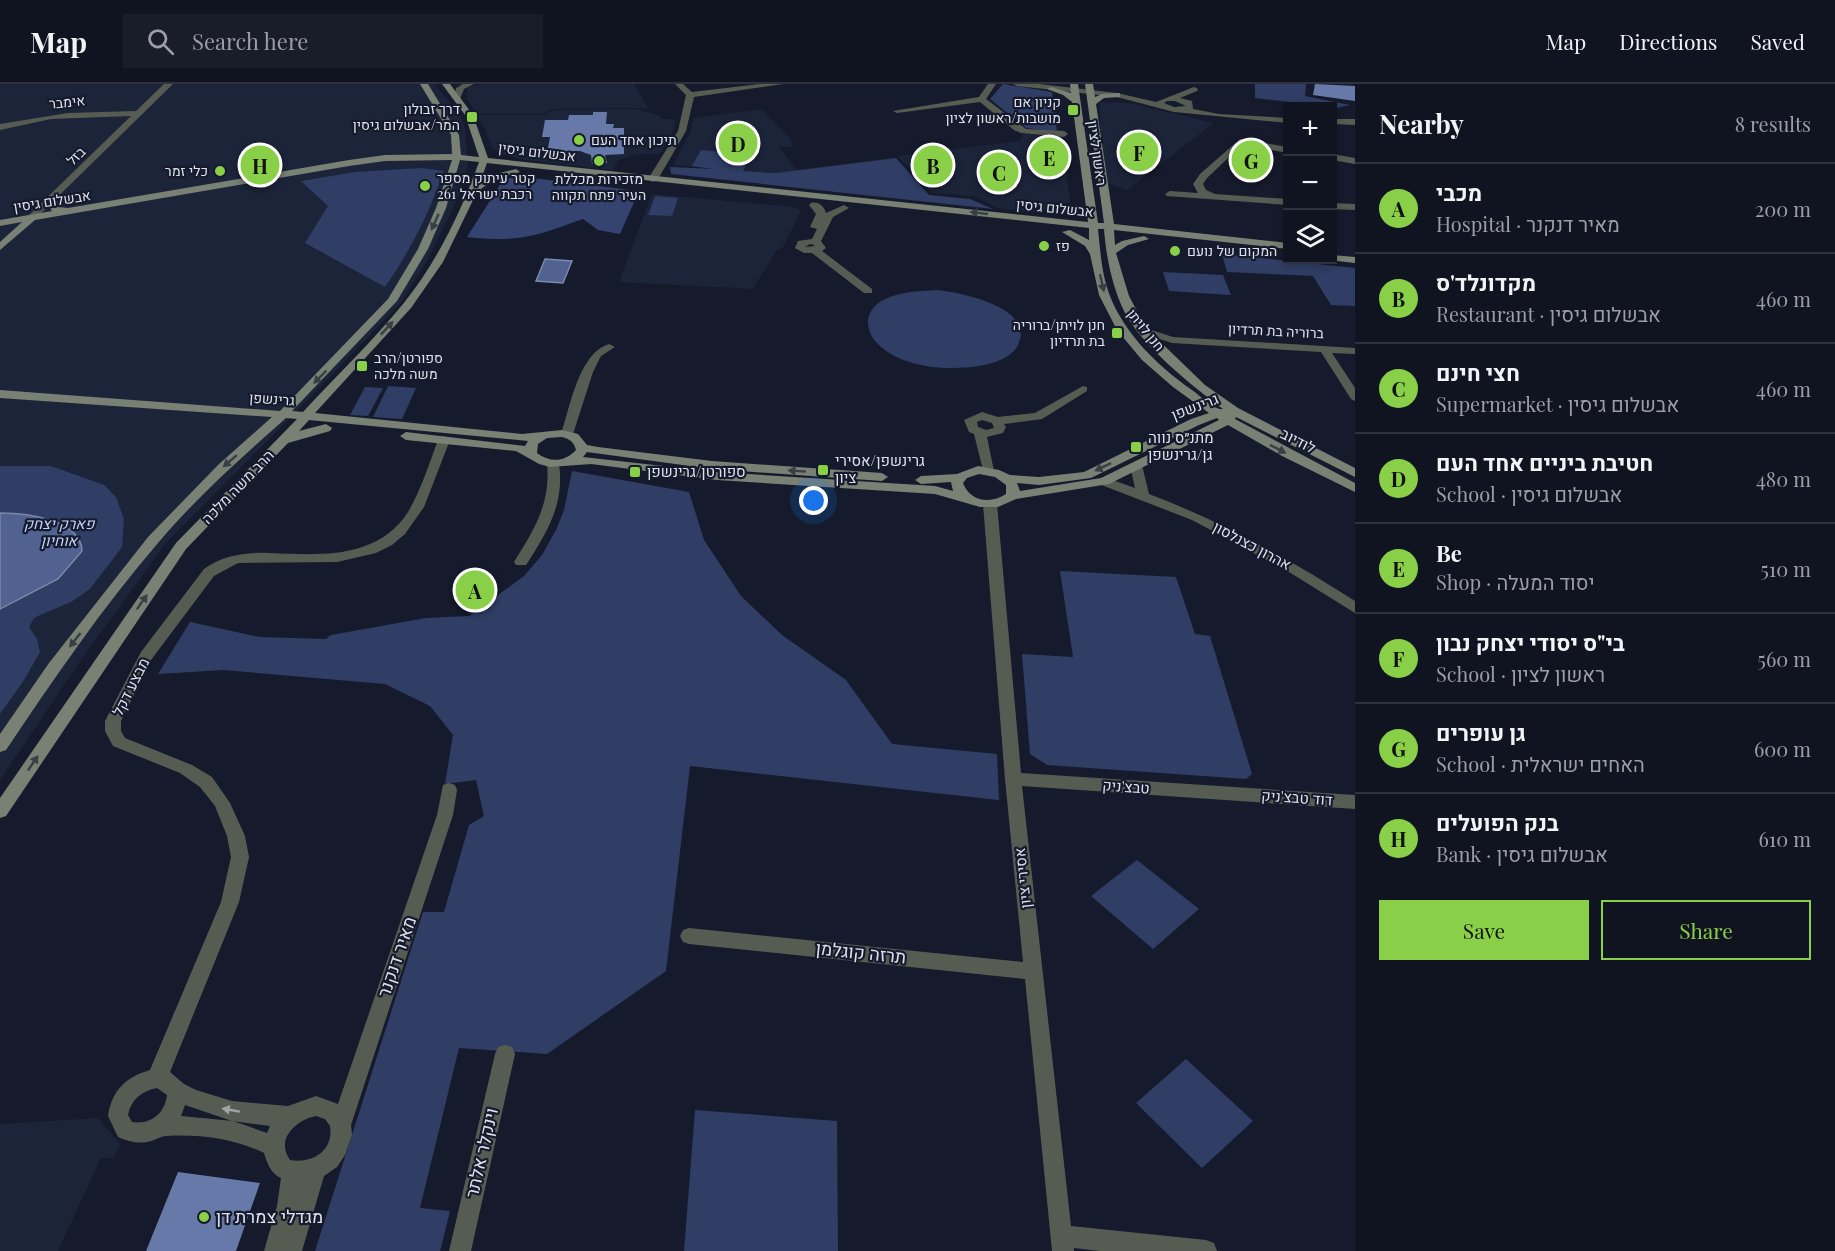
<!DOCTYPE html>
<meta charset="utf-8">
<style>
body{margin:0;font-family:"Playfair Display",Heebo,serif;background:#191d2a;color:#f1f3f6}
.controls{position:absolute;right:18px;top:18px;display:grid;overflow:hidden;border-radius:0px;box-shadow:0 3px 9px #0003}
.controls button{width:54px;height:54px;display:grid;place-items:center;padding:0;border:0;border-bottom:2px solid #30333f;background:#101421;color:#f1f3f6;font:30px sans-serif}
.you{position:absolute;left:814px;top:417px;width:21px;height:21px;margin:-15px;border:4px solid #fff;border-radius:50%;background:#1a73e8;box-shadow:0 0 0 9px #1a73e833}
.badge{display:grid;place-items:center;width:39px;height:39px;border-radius:50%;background:#89cf48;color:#111;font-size:20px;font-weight:700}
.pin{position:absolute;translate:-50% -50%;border:3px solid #fff;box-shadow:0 2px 6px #0006}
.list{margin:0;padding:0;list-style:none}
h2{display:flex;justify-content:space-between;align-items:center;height:78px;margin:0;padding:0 24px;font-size:26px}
h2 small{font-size:20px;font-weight:400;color:#9c9ea5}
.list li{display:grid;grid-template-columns:39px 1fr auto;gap:18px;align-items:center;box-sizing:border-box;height:90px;padding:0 24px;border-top:2px solid #30333f}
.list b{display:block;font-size:22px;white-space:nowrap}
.list p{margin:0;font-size:20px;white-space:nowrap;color:#9c9ea5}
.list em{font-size:20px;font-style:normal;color:#9c9ea5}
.actions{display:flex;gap:12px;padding:18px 24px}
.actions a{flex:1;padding:14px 0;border:2px solid #89cf48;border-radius:0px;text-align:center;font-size:21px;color:#89cf48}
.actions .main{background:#89cf48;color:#111}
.icon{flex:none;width:33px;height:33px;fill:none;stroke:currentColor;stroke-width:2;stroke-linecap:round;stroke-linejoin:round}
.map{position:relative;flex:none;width:1355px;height:1167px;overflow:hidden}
header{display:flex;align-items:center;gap:36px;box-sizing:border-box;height:84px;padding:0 30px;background:#101421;border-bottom:2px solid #30333f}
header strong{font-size:28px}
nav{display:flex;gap:33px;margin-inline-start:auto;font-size:21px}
.search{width:420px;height:54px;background:#191d2a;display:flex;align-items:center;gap:15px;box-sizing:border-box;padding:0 21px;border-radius:0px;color:#9c9ea5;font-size:22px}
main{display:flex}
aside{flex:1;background:#101421}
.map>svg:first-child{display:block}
.built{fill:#1c243a}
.green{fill:#303e65}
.forest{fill:#34436f}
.water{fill:#516290;stroke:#7b88ac;stroke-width:1.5}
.building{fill:#6779a9}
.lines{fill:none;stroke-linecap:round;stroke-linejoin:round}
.street{fill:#575c53;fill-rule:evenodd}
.secondary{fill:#788173;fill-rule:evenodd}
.rail{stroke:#999eac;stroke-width:3}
.oneway{fill:#383f45}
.oneway2{fill:#a1a5a8}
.poi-dot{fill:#89cf48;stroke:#151b2c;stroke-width:2}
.labels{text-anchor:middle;stroke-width:4.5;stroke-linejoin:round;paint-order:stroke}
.far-street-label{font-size:14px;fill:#dde1ed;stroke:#151b2c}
.far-poi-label{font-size:14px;fill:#dde1ed;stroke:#151b2c;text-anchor:start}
.street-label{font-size:15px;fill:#dde1ed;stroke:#151b2c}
.poi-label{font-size:15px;fill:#dde1ed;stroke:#151b2c;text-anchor:start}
.park-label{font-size:15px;font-style:italic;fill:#c0d2fe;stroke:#151b2c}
.near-street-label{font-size:18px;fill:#dde1ed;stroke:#151b2c}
.near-poi-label{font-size:18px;fill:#dde1ed;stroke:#151b2c;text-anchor:start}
</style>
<header>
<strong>Map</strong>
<div class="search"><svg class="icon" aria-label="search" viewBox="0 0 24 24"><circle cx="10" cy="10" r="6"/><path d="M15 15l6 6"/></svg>Search here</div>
<nav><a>Map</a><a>Directions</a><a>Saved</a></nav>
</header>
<main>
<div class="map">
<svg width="1355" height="1167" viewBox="0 0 1355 1167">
<rect width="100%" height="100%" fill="#151b2c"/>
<path class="built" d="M 0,0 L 434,0 L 460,31 L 465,45 L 468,80 L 460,110 L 429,173 L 401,219 L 290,334 L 166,459 L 78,580 L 0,696 Z
M 484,0 L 634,0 L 648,24 L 554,25 L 539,30 L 477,30 L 467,15 L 467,7 L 469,3 Z
M 1099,18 L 1129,19 L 1214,39 L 1127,106 L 1103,98 Z
M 636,25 L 660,32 L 661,35 L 676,35 L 673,47 L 660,70 L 637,70 L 618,76 L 613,86 L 524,76 L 503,70 L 492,64 L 485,45 L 476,31 L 540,31 L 555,26 Z
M 762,25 L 792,57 L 791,63 L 779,63 L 798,87 L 776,89 L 673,81 L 691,47 L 693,34 Z
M 1022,50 L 1062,53 L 1070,118 L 1039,129 L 997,124 L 975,112 L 932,109 L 897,72 L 1020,57 Z
M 652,110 L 795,123 L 801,127 L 783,163 L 776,167 L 753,205 L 619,198 Z
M 98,1034 L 120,1060 L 114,1074 L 101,1074 L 58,1167 L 0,1167 L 0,1040 Z"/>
<path class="green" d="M 1003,0 L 1052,8 L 1057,48 L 1026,44 L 990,15 Z
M 1255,0 L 1306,0 L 1305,12 L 1350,21 L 1333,25 L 1332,22 L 1289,22 L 1289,18 L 1255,14 Z
M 701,66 L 750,71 L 743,87 L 776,89 L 896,74 L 929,111 L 970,115 L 993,125 L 671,90 L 670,83 L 713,85 L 692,82 Z
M 422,84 L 444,87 C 429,129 411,166 385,203 L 305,159 L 328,122 L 301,97 L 355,88 Z
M 655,112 L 678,114 L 672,132 L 648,131 Z
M 1222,170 L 1355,184 L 1355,222 L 1331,221 L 1313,192 L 1227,188 Z
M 1163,188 L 1223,191 L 1231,211 L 1169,207 Z
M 938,206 C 961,209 1036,223 1018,261 C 1012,274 992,280 979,282 C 946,287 899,284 875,257 C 870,251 868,244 868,236 C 872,208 917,207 938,206 Z
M 388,302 L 416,304 L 402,335 L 373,333 Z
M 365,303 L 383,304 L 368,332 L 350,331 Z
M 0,382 L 51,382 L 104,401 L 116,413 L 124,435 L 122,463 L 90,505 L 71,518 L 40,531 L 34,534 L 29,543 L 37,555 L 40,568 L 24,596 L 0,630 Z
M 572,387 L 689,408 L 704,456 L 741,512 L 782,551 L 846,596 L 892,660 L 997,670 L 999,716 L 690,682 L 666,887 L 547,970 L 459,964 L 420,1124 L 450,1127 L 440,1167 L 315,1167 L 423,828 L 444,828 L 469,741 L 484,732 L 476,696 L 445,700 L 453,651 L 430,622 L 385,600 L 223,586 L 158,590 L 190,538 L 260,553 L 326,555 L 331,551 L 426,534 L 469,532 L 524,492 L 542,471 L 556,446 L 564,426 Z
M 1060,487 L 1176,493 L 1195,550 L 1210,552 L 1252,690 L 1246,695 L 1047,681 L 1030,670 L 1022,570 L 1073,573 Z
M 1137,776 L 1199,825 L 1153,865 L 1091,812 Z
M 1186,975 L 1253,1037 L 1202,1084 L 1136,1019 Z
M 695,1026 L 837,1037 L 838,1167 L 684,1167 Z"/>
<path class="forest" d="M 516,92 L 639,107 L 620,150 L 598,146 L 583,135 C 536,152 518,159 467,153 L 503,96 Z"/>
<path class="water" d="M 545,175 L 572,177 L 563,199 L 536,197 Z
M 0,429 C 25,429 81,435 82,467 L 58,495 L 0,525 Z"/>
<path class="building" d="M 1315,0 L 1355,2 L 1355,17 L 1313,11 Z
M 593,28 L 607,28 L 606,40 L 614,40 L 613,44 L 624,44 L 624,70 L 605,71 L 607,79 L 592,80 L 591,71 L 580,67 L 556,67 L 548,64 L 550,53 L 542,53 L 545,36 L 568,36 L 569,31 L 593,31 Z
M 178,1088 L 260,1099 L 236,1167 L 146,1167 Z"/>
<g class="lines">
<path class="street" d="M 164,0 L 173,0 L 34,136 L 28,136 L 28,132 L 131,32 L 51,35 L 0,46 L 0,40 L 68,29 L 136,27 Z
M 463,0 L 474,0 L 464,5 L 460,15 L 454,15 L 456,4 Z
M 675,0 L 683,0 L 692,8 L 760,0 L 783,0 L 694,13 L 686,47 L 658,95 L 653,98 L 648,95 L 678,47 L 686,11 Z
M 988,0 L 996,0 L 986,15 L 1026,45 L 1064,47 L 1068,50 L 1064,53 L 1021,49 L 1014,46 L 980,18 L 897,29 L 893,27 L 979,13 Z
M 1013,0 L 1039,0 L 1117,9 L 1156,18 L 1194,3 L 1198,5 L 1197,7 L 1180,14 L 1192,17 L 1193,25 L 1219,30 L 1288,34 L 1288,39 L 1174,28 L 1117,13 L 1017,2 ZM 1167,17 L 1175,17 L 1186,22 L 1174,23 L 1164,19 Z
M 1332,35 L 1355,35 L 1355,41 L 1332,40 Z
M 1240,55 L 1288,63 L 1288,69 L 1242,61 L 1207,94 L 1203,100 L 1206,106 L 1215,110 L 1288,115 L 1288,121 L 1167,112 L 1165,110 L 1170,107 L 1198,109 L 1193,100 L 1200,90 Z
M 1332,70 L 1355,74 L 1355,80 L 1332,76 Z
M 811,119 C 818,117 824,122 826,129 L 844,121 L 849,124 L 833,133 L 821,157 L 826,164 L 822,167 L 872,205 L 872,209 L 864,209 L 812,169 L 804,169 L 795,164 L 798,157 L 812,155 L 817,145 L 810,143 L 816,130 L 809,121 ZM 810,160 L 814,161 L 815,162 L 805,163 Z
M 1332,119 L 1355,120 L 1355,126 L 1332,125 Z
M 1142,243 L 1173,253 L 1355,264 L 1355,270 L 1332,269 L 1355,304 L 1355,317 L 1351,315 L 1321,268 L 1172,259 L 1138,248 L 1137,246 Z
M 609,260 L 615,263 L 601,272 L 593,288 L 573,350 L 567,354 L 563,353 L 561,350 C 570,323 579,269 609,260 Z
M 1083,302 L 1087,303 L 1087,307 L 1042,335 L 1004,340 L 1006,343 L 1003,349 L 987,353 L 994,387 L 992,390 L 984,390 L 974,350 L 969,348 L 964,336 L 982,328 L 998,333 L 1035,329 ZM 982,336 L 992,339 L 994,344 L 986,346 L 978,343 L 977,338 Z
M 444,352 L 450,356 L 424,423 L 405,450 L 392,461 L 376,469 L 337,478 L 238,479 L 214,492 L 151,576 L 121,637 L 121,647 L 125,654 L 192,681 L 212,693 L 230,719 L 245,752 L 249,773 L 239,818 L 170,988 L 184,1000 L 196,1006 L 232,1017 L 288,1022 L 316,1012 L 338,1020 L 437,731 L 443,701 L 449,699 L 455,701 L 457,706 L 453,731 L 351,1041 L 352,1051 L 345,1071 L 337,1083 L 324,1092 L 302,1167 L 264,1167 L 277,1122 L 281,1094 C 271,1090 267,1079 264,1069 C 235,1055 200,1050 167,1052 C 162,1052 159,1054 154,1056 C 141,1061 130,1058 118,1053 L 108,1032 C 112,1006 126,993 150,986 L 221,818 L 231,773 L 227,752 L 215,722 L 200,703 L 180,689 L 113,662 L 105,647 L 105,637 L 141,568 L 204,485 C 222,471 247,468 269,469 C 319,471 377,476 408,428 C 421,406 429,380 438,356 ZM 157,1004 L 167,1011 C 165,1030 150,1041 132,1038 L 128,1031 C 131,1015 142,1007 157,1004 ZM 185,1021 L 232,1037 L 270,1042 L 267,1049 L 233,1037 L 181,1032 ZM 316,1032 L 325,1035 L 330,1042 C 334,1067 312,1080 290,1076 C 275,1055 296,1036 316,1032 Z
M 553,376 L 559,380 C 565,419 547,449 526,481 L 516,481 L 514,478 C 534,446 551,419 547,380 Z
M 1136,377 L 1142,381 L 1149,410 C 1223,438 1289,475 1355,517 L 1355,529 L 1289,488 L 1192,436 L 1099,400 L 1098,397 L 1104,393 L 1135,404 L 1130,381 Z
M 990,416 L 997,420 L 1021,689 L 1355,711 L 1355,725 L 1022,702 L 1071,1142 L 1206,1156 L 1214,1159 L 1217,1167 L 1100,1167 L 1074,1164 L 1074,1167 L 1052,1167 L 1025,895 L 689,860 L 683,858 L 680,852 L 683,846 L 689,844 L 1023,878 L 1005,695 L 983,420 Z
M 505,961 L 512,963 L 515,970 L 471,1167 L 449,1167 L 495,970 L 498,963 Z"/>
<path class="secondary" d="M 420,0 L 428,0 L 459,51 L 461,71 L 479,73 L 465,31 L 442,0 L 450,0 L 473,31 L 488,74 L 1088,138 L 1072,18 L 1063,11 L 1047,5 L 1051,3 L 1071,9 L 1070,0 L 1078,0 L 1098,139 L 1104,139 L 1085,0 L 1093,0 L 1095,13 L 1102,10 L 1120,9 L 1120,13 L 1104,14 L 1096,20 L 1114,140 L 1288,159 L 1288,165 L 1114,146 L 1115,161 L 1122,157 L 1144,152 L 1149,155 L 1128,161 L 1116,169 L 1129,212 L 1146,244 L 1205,301 L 1238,324 L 1355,384 L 1355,393 L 1236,333 L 1235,335 L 1355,399 L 1355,408 L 1282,372 L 1228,341 L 1109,400 L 1016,415 L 998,423 L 980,423 L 935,410 L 717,396 L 591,380 L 550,383 L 539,380 L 516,367 L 406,356 L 400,352 L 406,348 L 525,362 L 528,357 L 309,336 L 299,347 L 326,340 L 332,344 L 330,347 L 288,359 L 186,465 L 6,732 L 0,734 L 0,714 L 176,459 L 297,335 L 286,334 C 241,374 196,414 158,459 C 102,524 53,596 6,666 L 0,668 L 0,650 L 49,579 L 148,453 L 219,380 L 272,333 L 0,314 L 0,306 L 280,327 L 388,215 L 418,165 L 436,124 L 452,76 L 385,77 L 349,82 L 35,136 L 0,166 L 0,158 L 22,138 L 0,142 L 0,136 L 52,127 L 46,119 L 49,112 L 52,111 L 57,114 L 58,123 L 68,124 L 349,76 L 385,71 L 452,70 L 451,51 ZM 460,76 L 479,78 C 461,128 437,178 403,220 C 372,258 336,292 303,328 L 292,327 L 397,217 L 428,165 L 446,124 ZM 487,79 L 1089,144 L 1089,156 L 1070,146 L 1062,148 L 1085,162 L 1090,170 L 1099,211 L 1117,246 L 1142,276 L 1173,303 L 1209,329 L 1191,335 L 1084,388 L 1039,393 L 1010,391 L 999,386 L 978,382 L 957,390 L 921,392 L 915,396 L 921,400 L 951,398 L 953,407 L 935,402 L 717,388 L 583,373 L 587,368 L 712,385 L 882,397 L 888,393 L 882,389 L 712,377 L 598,363 L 587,361 L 578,350 L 562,346 L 522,350 L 315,329 L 411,224 L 443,178 L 477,108 L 493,96 L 520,88 L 516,85 L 487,92 L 481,96 ZM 1098,145 L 1104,145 C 1106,172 1112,202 1124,227 C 1141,261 1192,302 1223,325 C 1213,326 1201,312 1192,306 C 1156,281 1118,244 1106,200 C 1101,182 1100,163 1098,145 ZM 1217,334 L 1219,336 L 1101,394 L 1020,407 L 1017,399 L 1039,401 L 1091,394 L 1199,341 ZM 562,353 C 570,355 574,358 576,366 C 565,378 550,379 537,369 L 538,360 L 547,354 ZM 979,390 L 995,393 L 1006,401 L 1006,410 C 991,420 970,418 963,399 L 967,394 Z
M 1332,171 L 1355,173 L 1355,179 L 1328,176 L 1332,176 Z"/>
<path class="rail" d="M 423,98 L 427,106"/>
</g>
<defs><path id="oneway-solid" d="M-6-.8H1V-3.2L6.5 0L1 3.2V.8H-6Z" transform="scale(1.5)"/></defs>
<g class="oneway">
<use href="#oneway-solid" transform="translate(979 129) rotate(-174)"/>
<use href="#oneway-solid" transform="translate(435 138) rotate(114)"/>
<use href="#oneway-solid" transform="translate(1102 199) rotate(77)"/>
<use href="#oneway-solid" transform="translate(387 244) rotate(-47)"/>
<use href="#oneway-solid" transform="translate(320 293) rotate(135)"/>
<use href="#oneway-solid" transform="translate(1278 365) rotate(27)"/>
<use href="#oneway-solid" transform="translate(230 377) rotate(139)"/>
<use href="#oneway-solid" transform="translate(1103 383) rotate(154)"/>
<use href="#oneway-solid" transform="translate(797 387) rotate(-176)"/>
<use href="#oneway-solid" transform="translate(142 518) rotate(-55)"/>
<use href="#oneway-solid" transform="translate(75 556) rotate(128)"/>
<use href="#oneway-solid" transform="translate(33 679) rotate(-56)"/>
</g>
<use class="oneway2" href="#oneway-solid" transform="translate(231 1026) rotate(-170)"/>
<g class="poi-dot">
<rect x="1067" y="20" width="12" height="12" rx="3"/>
<rect x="466" y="27" width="12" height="12" rx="3"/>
<circle cx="579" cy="56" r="6"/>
<circle cx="599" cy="77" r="6"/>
<circle cx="220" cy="87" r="6"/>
<circle cx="425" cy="102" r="6"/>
<circle cx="1044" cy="162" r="6"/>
<circle cx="1175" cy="167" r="6"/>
<rect x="1111" y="243" width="12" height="12" rx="3"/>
<rect x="356" y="276" width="12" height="12" rx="3"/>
<rect x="1130" y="357" width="12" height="12" rx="3"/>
<rect x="817" y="380" width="12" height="12" rx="3"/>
<rect x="629" y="382" width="12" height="12" rx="3"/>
<circle cx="204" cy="1133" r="6"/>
</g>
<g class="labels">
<g class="far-street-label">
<text transform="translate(67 18) rotate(-6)" y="5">אימבר</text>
<text transform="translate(537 68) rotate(7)" y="5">אבשלום גיסין</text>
<text transform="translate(1097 69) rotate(82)" y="5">ראשון לציון</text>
<text transform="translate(76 72) rotate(-44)" y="5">בזל</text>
<text transform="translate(52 117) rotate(-9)" y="5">אבשלום גיסין</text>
<text transform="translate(1055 124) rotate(6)" y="5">אבשלום גיסין</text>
<text transform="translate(1146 246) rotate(51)" y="5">חנן לויתן</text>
<text transform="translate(1276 247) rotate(3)" y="5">ברוריה בת תרדיון</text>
<text transform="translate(272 315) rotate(4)" y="5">גרינשפן</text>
</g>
<g class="far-poi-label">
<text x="1061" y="23" text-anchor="end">קניון אם<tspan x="1061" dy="16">מושבות/ראשון לציון</tspan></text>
<text x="460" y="30" text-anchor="end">דרך זבולון<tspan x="460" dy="16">המר/אבשלום גיסין</tspan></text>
<text x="591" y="61">תיכון אחד העם</text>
<text x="208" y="92" text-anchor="end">כלי זמר</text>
<text x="437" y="99">קטר עיתוק מספר<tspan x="437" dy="16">261 רכבת ישראל</tspan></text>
<text x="599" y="100" text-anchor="middle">מזכירות מכללת<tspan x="599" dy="16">העיר פתח תקווה</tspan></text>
<text x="1056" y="167">פז</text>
<text x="1187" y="172">המקום של נועם</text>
<text x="1105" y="246" text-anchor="end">חנן לויתן/ברוריה<tspan x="1105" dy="16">בת תרדיון</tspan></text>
<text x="374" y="279">ספורטן/הרב<tspan x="374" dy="16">משה מלכה</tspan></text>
</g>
<g class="street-label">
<text transform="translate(1195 323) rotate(-21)" y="5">גרינשפן</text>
<text transform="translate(1298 357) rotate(27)" y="5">לודיוב</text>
<text transform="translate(238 403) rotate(-46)" y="5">הרב משה מלכה</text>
<text transform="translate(1252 462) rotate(28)" y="5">אהרון כצנלסון</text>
<text transform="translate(131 603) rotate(-63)" y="5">מבצע דקל</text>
<text transform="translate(1126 703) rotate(4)" y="5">טבצ'ניק</text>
<text transform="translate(1297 714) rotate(4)" y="5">דוד טבצ'ניק</text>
<text transform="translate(1023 794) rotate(-96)" y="5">אסירי ציון</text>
</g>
<g class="poi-label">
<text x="1148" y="359">מתנ״ס נווה<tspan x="1148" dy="17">גן/גרינשפן</tspan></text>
<text x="835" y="382">גרינשפן/אסירי<tspan x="835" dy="17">ציון</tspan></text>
<text x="647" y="393">ספורטן/גרינשפן</text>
</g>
<g class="park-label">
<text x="59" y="445">פארק יצחק<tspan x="59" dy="17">אוחיון</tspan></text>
</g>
<g class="near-street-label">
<text transform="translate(861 869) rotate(6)" y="6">תרזה קוגלמן</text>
<text transform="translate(397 873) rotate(-71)" y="6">מאיר דנקנר</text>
<text transform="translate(482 1069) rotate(-77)" y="6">וינקלר אלתר</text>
</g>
<g class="near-poi-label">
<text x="216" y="1139">מגדלי צמרת דן</text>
</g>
</g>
</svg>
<div class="controls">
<button>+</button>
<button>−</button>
<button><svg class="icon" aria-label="layers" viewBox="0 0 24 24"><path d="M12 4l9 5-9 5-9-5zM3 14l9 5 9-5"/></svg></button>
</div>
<div class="you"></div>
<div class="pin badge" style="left:475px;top:506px">A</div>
<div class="pin badge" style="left:933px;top:81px">B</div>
<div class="pin badge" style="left:999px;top:88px">C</div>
<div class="pin badge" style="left:738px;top:59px">D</div>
<div class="pin badge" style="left:1049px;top:73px">E</div>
<div class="pin badge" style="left:1139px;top:68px">F</div>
<div class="pin badge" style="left:1251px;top:76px">G</div>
<div class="pin badge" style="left:260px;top:81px">H</div>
</div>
<aside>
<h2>Nearby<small>8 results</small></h2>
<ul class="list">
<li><span class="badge">A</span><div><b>מכבי</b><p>Hospital · מאיר דנקנר</p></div><em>200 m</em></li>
<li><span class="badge">B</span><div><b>מקדונלד'ס</b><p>Restaurant · אבשלום גיסין</p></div><em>460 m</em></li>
<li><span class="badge">C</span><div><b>חצי חינם</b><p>Supermarket · אבשלום גיסין</p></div><em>460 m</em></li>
<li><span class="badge">D</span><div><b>חטיבת ביניים אחד העם</b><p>School · אבשלום גיסין</p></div><em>480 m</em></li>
<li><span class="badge">E</span><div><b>Be</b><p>Shop · יסוד המעלה</p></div><em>510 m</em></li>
<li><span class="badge">F</span><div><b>בי&quot;ס יסודי יצחק נבון</b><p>School · ראשון לציון</p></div><em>560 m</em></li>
<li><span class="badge">G</span><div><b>גן עופרים</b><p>School · האחים ישראלית</p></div><em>600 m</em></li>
<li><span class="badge">H</span><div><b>בנק הפועלים</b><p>Bank · אבשלום גיסין</p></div><em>610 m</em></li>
</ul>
<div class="actions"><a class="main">Save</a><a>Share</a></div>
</aside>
</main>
